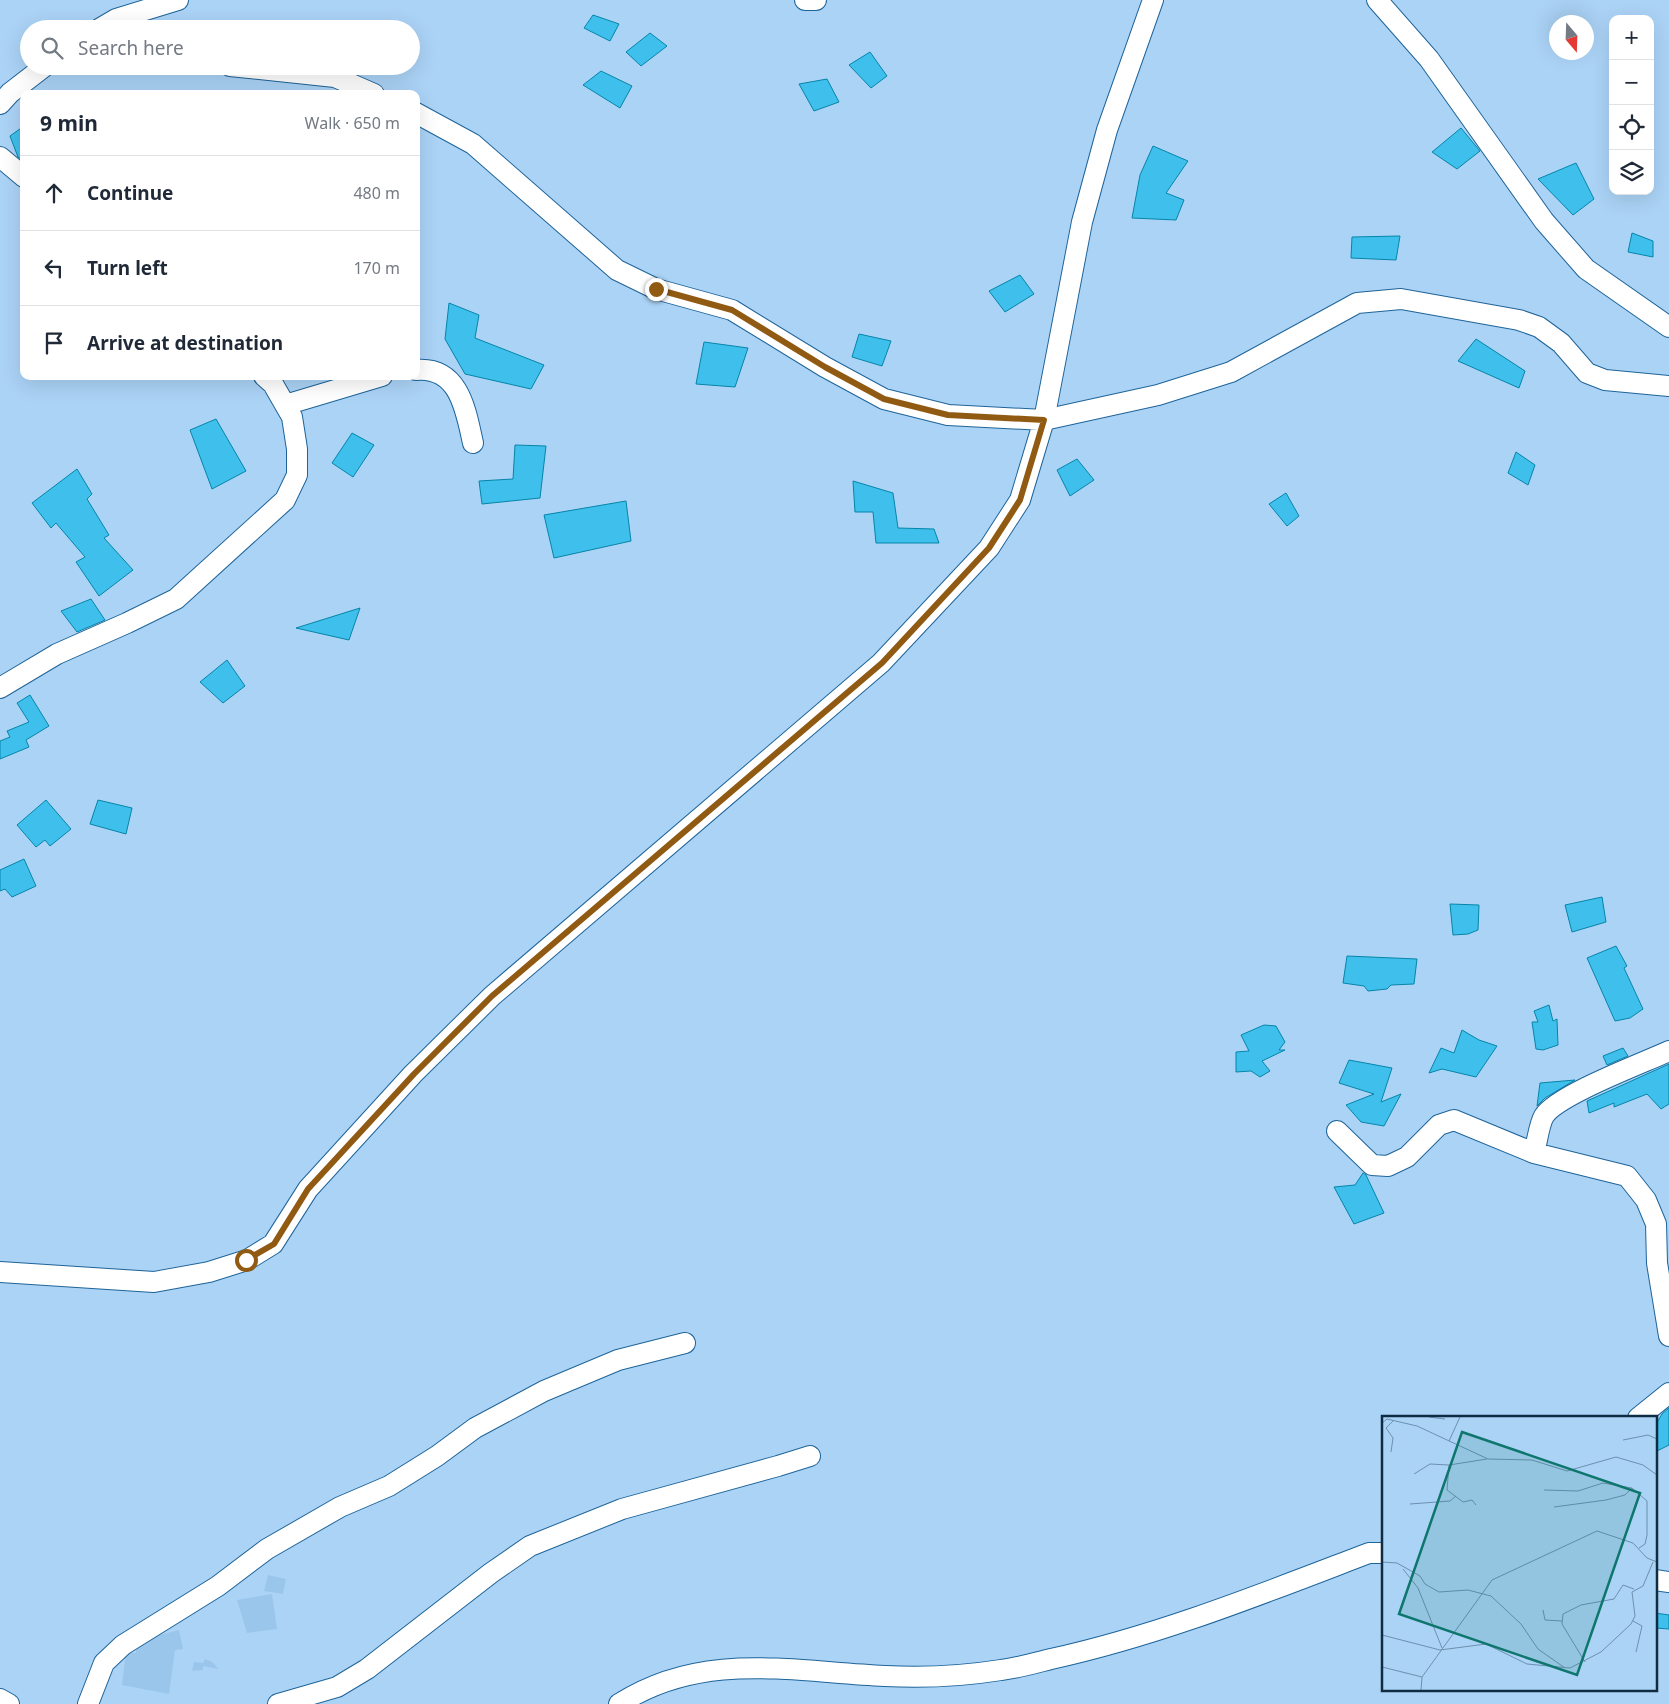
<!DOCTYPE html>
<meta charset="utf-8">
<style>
body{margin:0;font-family:"Noto Sans",sans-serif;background:#f6f6f7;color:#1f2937}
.controls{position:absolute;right:15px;top:15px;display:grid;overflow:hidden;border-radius:10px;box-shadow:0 5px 20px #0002}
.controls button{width:45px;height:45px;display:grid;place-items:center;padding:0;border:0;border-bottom:1px solid #e0e1e3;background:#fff;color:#1f2937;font:25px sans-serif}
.compass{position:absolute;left:1549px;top:15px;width:45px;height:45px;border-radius:50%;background:#fff;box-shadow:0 5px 20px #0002;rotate:161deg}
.stop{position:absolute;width:15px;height:15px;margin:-11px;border:4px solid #915a12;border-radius:50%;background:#fff}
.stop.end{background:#915a12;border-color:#fff;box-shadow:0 1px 5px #0008}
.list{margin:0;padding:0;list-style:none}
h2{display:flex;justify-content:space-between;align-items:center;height:65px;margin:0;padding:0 20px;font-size:21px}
h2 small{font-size:16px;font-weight:400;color:#747a83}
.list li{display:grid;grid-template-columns:32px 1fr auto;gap:15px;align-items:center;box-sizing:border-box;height:75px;padding:0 20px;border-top:1px solid #e0e1e3}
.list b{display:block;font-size:19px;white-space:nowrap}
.list em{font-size:16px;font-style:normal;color:#747a83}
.icon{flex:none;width:28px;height:28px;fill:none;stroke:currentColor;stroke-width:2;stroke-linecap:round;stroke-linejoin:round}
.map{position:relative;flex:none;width:1669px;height:1704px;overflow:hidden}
.search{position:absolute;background:#fff;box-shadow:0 5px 20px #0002;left:20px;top:20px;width:400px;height:55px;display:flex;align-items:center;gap:12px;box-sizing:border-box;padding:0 18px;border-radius:28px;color:#747a83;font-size:19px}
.panel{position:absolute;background:#fff;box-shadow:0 5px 20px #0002;left:20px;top:90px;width:400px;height:290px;border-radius:10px}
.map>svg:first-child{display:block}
.built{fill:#9bc6eb}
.building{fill:#3fbfec;stroke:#0585a9}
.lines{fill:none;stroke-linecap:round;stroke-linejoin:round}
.minor-casing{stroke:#1e6499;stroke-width:22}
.minor{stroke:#fff;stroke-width:20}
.route{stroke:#915a12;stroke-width:6}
.inset-road{fill:none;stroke:#6d90ae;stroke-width:1}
.view{fill:#0f766e;fill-opacity:0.15;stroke:#0f766e;stroke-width:2.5}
.inset-edge{fill:none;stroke:#102c43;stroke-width:2.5}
</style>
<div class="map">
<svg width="1669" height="1704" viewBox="0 0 1669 1704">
<rect width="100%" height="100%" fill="#abd3f6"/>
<path class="built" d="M 268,1575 L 286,1579 L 283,1594 L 264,1591 Z
M 272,1594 L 277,1629 L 247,1633 L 237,1600 Z
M 179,1630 L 183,1649 L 175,1650 L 169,1694 L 122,1685 L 126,1652 L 136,1653 L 136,1641 Z
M 205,1659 L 212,1662 L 219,1669 L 203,1666 L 203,1670 L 192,1671 L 194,1662 L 203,1663 Z"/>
<path class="building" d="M 593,15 L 619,24 L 610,41 L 584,28 Z
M 650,33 L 667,46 L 641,66 L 626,52 Z
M 870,52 L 887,76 L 871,88 L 849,65 Z
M 601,71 L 632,86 L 620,108 L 583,85 Z
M 827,79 L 839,102 L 814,111 L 799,84 Z
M 24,126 L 24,161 L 18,157 L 10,136 Z
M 1461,128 L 1480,151 L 1457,169 L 1432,152 Z
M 1153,146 L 1188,161 L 1166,193 L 1184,200 L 1176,220 L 1132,218 L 1140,175 Z
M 1576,163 L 1594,199 L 1573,215 L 1538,179 Z
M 1632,233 L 1653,241 L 1653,257 L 1628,252 Z
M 1400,236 L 1396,260 L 1351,258 L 1352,237 Z
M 1020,275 L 1034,294 L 1005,312 L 989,291 Z
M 449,303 L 479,315 L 475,338 L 544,365 L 531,389 L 465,374 L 445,339 Z
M 859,334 L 891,341 L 882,366 L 852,357 Z
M 1476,339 L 1525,371 L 1519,388 L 1458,361 Z
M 704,342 L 748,348 L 735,387 L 696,384 Z
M 216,419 L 246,471 L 212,489 L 190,430 Z
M 352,433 L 374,445 L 353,477 L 332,463 Z
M 515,445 L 546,446 L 540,498 L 482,504 L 479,481 L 513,479 Z
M 1516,452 L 1535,465 L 1528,485 L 1508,473 Z
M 1077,459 L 1094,480 L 1070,496 L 1057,470 Z
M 77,469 L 92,494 L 87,499 L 109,535 L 104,538 L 133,570 L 99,596 L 76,562 L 85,557 L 56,523 L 51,528 L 32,503 Z
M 853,481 L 893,493 L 898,528 L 934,529 L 939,543 L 876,543 L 873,512 L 855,512 Z
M 1286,493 L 1299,516 L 1287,526 L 1269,504 Z
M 626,501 L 631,541 L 554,558 L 544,515 Z
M 91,599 L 105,620 L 77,632 L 61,611 Z
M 360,608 L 349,640 L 296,628 Z
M 227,660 L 245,686 L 223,703 L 200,682 Z
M 30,695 L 49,726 L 26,740 L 29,747 L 0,759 L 0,741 L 10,737 L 7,731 L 29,722 L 17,703 Z
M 46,800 L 71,829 L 50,846 L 45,840 L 36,847 L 17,825 Z
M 98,800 L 132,808 L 126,834 L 90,824 Z
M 24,859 L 36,886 L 12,897 L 5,889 L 0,891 L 0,870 Z
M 1602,897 L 1606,922 L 1572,932 L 1565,905 Z
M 1450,904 L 1479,905 L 1478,930 L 1468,934 L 1453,935 Z
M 1616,946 L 1627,966 L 1624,968 L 1643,1009 L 1630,1018 L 1615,1021 L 1587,958 Z
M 1347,956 L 1417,959 L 1414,984 L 1391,985 L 1387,989 L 1368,991 L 1364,986 L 1343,983 Z
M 1549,1005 L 1553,1021 L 1557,1019 L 1558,1045 L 1543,1050 L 1536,1049 L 1532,1022 L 1538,1022 L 1534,1011 Z
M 1264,1025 L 1276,1026 L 1285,1042 L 1279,1050 L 1285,1050 L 1262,1061 L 1270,1071 L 1260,1077 L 1251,1071 L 1236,1072 L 1236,1052 L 1249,1051 L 1241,1035 Z
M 1462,1030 L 1479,1040 L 1497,1046 L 1476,1077 L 1442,1069 L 1429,1073 L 1441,1048 L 1454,1053 Z
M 1623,1048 L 1628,1056 L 1607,1065 L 1603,1056 Z
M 1349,1060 L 1392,1068 L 1381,1102 L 1401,1094 L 1384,1126 L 1361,1122 L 1346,1105 L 1374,1094 L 1339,1083 Z
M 1669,1064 L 1669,1104 L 1661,1109 L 1647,1094 L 1614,1107 L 1614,1103 L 1589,1113 L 1587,1101 Z
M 1575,1080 L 1545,1098 L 1537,1106 L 1540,1083 Z
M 1363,1173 L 1366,1175 L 1384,1213 L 1354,1224 L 1334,1187 L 1355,1185 Z
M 1669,1408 L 1669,1445 L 1655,1452 L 1655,1426 L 1662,1414 Z
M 1655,1613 L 1669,1615 L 1669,1629 L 1655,1628 Z"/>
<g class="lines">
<defs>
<path id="minor" d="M 805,0 L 816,0
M 1377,0 L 1429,59 L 1544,221 L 1586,269 L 1669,327
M 99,29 L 116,19 L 178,0
M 230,66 L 335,77 L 374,94
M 0,104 L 10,93 L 45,66
M 416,113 L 473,144 L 617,270 L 656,289 L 732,310 L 825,367 L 884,399 L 948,415 L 1044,420 L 1158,395 L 1231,372 L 1357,303 L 1401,299 L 1519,320 L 1539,327 L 1561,343 L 1587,373 L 1605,380 L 1669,386
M 0,157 L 24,177
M 416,370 C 460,366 466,412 473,443
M 285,405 L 382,376
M 0,688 L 57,654 L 127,623 L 176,599 L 285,500 L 297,475 L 297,449 L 292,417 L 273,384 L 264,376
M 1337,1131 L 1372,1165 L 1388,1166 L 1407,1157 L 1439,1125 L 1454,1120 L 1534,1153 L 1627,1176 L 1646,1200 L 1656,1224 L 1657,1263 L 1669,1336
M 1534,1153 C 1537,1143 1539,1124 1544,1116 C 1557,1095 1643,1063 1669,1051
M 0,1272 L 154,1282 L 209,1272 L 247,1260 L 273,1244 L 308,1189 L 413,1074 L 492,996 L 881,663 L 989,548 L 1020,500 L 1044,420 L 1082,222 L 1107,130 L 1153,0
M 1638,1418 L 1669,1393
M 1655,1580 L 1669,1582
M 0,1699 L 9,1704
M 88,1704 L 104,1663 L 123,1645 L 218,1586 L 267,1549 L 340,1507 L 389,1486 L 437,1456 L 475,1428 L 544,1391 L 618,1360 L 685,1343
M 278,1704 L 337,1687 L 367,1669 L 491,1573 L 530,1546 L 622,1509 L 778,1466 L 810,1456
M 619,1704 C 703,1650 792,1672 885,1676 C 923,1678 963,1676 1001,1670 C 1018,1668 1035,1663 1051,1659 C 1160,1635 1264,1593 1369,1553 L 1383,1553"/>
</defs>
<use href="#minor" class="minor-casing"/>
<use href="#minor" class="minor"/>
</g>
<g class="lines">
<path class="route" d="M 246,1260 L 274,1244 L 308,1189 L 414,1074 L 492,996 L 882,663 L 989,548 L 1020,500 L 1044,420 L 948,415 L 884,399 L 825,367 L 732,310 L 656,289"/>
</g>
<g transform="translate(1382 1416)">
<rect width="275" height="275" fill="#abd3f6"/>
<path class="inset-road" d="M 47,1 L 63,3M 0,7 L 5,3 L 35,10 L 106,43 L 150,44 L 185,55 L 234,41 L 261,49 L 275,59M 241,24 L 266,19 L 275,23M 67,25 L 78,1M 9,36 L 11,22 L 4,12 L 12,4M 67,49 L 65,74 L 81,86 L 90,84 L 94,89M 32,58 L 48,48 L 67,49 L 105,43M 162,74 L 196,75 L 221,67 L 250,72M 28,88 L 68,85 L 74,80M 172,91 L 224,84 L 243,79 L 250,72 L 265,85 L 265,119 L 263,128 L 257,132M 0,146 L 15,147 L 38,160 L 43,168 L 57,176 L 86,174 L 109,180 L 139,208 L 156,233 L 183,252M 21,153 L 36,172 L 60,232M 161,194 L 163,204 L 180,205M 251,205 L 260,210 L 254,236M 0,219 L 58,234 L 104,228 L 145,248 L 188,252 L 219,236 L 249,208 L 253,200 L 250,176 L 261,170 L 271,146M 203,246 L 180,208 L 181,198 L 199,189 L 232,183 L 241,169 L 252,173M 0,251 L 40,261M 39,274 L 40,261 L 110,164 L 215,115 L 251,127 L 265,142 L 275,146"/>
<path class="view" d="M 80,16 L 258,77 L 195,259 L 17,198 Z"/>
<rect width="275" height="275" class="inset-edge"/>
</g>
</svg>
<div class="controls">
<button>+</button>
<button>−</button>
<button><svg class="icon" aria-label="locate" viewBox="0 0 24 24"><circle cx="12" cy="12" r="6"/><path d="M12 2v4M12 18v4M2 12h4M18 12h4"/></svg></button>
<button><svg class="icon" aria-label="layers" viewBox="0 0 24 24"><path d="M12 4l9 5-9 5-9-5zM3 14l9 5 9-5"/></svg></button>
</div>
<svg class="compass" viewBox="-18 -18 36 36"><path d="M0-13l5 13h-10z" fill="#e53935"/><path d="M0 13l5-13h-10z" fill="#747a83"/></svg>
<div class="stop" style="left:246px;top:1260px"></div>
<div class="stop end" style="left:656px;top:289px"></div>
<div class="search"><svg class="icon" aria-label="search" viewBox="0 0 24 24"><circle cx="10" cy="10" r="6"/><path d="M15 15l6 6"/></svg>Search here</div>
<section class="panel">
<h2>9 min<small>Walk · 650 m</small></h2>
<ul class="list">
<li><svg class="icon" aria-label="ahead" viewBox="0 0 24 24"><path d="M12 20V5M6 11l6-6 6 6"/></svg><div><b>Continue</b></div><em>480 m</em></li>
<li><svg class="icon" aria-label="left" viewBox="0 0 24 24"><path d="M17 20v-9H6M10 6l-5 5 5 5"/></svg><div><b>Turn left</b></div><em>170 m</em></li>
<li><svg class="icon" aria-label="arrive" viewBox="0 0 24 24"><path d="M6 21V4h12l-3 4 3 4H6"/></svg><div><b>Arrive at destination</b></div></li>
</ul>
</section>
</div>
